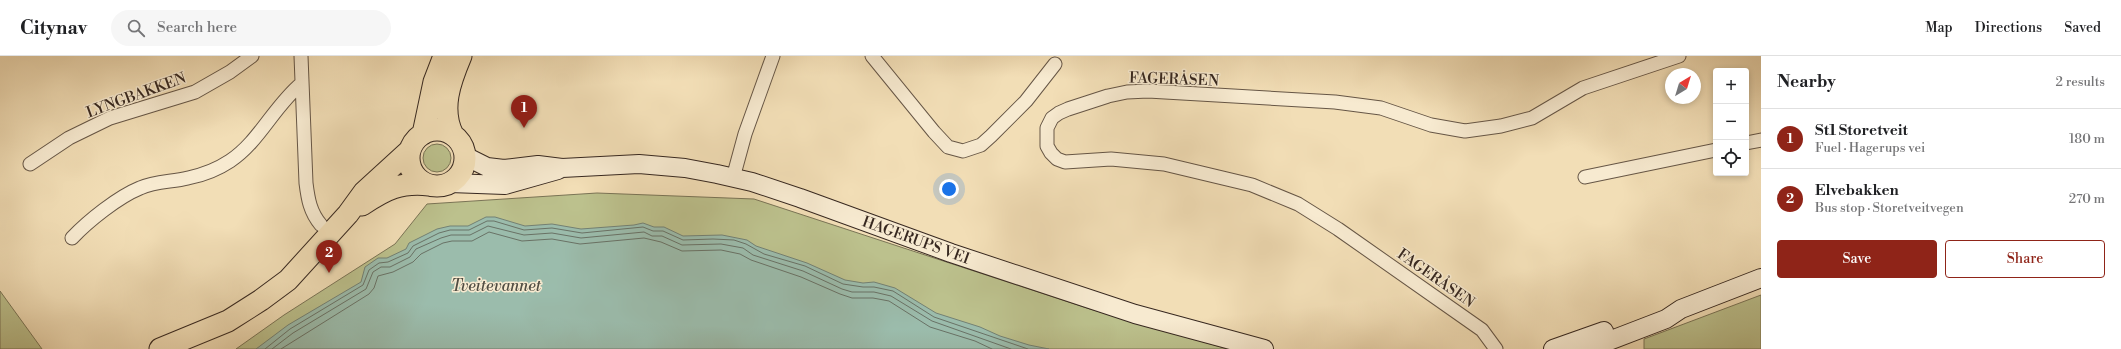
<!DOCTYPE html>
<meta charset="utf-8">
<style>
body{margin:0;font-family:"Libre Bodoni",serif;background:#f6f6f6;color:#202124}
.controls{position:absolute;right:12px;top:12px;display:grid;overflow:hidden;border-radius:4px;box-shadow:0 2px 6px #0003}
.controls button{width:36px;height:36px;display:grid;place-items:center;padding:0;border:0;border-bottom:1px solid #e0e0e0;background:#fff;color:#202124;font:20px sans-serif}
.compass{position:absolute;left:1665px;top:12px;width:36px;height:36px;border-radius:50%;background:#fff;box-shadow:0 2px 6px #0003;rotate:38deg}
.you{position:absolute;left:949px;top:133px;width:14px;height:14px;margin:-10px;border:3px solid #fff;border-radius:50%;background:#1a73e8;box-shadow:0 0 0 6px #1a73e833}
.badge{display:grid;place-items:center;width:26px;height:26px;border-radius:50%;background:#8f2418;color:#fff;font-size:13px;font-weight:700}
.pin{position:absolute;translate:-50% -33px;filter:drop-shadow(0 1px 2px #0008)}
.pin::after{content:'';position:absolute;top:21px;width:14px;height:12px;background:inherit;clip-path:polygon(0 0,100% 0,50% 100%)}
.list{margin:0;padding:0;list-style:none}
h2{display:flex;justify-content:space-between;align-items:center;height:52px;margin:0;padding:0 16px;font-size:17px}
h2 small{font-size:13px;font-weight:400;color:#757577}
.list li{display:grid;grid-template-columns:26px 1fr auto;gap:12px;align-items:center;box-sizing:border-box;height:60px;padding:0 16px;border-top:1px solid #e0e0e0}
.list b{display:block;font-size:15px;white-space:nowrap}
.list p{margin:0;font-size:13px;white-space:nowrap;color:#757577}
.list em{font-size:13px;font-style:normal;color:#757577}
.actions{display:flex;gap:8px;padding:12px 16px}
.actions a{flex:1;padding:9px 0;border:1px solid #8f2418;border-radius:4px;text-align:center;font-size:14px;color:#8f2418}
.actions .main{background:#8f2418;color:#fff}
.icon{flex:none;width:22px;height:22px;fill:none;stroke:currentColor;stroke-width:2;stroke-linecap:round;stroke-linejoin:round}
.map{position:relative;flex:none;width:1761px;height:293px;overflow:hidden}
header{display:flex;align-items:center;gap:24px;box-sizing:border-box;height:56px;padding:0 20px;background:#fff;border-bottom:1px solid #e0e0e0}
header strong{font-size:19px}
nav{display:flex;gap:22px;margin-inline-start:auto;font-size:14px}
.search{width:280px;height:36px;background:#f6f6f6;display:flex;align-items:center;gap:10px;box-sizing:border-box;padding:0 14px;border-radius:22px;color:#757577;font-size:15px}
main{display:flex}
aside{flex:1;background:#fff}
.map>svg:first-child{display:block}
.green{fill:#bcc18d;stroke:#7a7456}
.water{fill:#9bbcac;stroke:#738174}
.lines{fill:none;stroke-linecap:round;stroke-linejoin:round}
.shore{stroke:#697266;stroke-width:1}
.minor-casing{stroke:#665646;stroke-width:15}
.secondary-casing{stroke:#372820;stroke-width:20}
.primary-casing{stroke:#372820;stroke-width:23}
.minor{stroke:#f7ead0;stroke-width:13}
.secondary{stroke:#f7ead0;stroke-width:18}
.primary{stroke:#f2deb6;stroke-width:21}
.labels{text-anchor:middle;stroke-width:3;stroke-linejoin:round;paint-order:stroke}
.street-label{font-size:15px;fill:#372820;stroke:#f7ead0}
.water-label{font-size:16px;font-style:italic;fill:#504d43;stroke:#f7ead0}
</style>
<header>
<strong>Citynav</strong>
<div class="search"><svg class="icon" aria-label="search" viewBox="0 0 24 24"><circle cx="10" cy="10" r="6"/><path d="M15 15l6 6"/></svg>Search here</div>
<nav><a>Map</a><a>Directions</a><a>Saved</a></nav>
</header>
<main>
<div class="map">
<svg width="1761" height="293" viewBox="0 0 1761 293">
<rect width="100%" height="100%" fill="#f2deb6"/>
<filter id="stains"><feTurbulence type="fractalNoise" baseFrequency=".005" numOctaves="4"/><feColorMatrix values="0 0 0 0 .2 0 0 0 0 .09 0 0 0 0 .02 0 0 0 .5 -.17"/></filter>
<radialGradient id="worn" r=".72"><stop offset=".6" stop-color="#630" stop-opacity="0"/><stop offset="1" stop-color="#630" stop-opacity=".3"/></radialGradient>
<path class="green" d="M423 102a14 14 0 1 1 28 0a14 14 0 1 1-28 0Z
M 597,137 L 754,143 L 1090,253 L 1228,293 L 236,293 L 284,259 L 395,188 L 427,148 Z
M 0,235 L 42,293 L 0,293 Z
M 1761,239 L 1761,293 L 1644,293 L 1644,283 Z"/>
<path class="water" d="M 486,161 L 495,161 L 525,170 L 552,168 L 581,173 L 634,169 L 643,167 L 654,171 L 664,171 L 683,180 L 722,179 L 747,184 L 756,190 L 807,207 L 845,224 L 863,227 L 874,226 L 895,232 L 936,257 L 980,271 L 1000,280 L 1029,289 L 1049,293 L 256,293 L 288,269 L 361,226 L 365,211 L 378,202 L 387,202 L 406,193 L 409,187 L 437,173 L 450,170 L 468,170 Z"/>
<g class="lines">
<path class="shore" d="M 265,293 L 290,273 L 363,229 L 369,214 L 379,207 L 388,206 L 408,197 L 413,190 L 439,177 L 450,174 L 469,174 L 487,165 L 494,165 L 524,174 L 552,172 L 582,177 L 643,171 L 653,175 L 663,175 L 683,184 L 713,183 L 734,184 L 746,188 L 764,198 L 805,210 L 843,228 L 863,231 L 874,231 L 893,235 L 934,261 L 1028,293
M 272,293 L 293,277 L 366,233 L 373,216 L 381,211 L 390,211 L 410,201 L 416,193 L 441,182 L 451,179 L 470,179 L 488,170 L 524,179 L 552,177 L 581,182 L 644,176 L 652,180 L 662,180 L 682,189 L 721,188 L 743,192 L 753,199 L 803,215 L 842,233 L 852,236 L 874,236 L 891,240 L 932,265 L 1011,293
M 281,293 L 369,238 L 374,232 L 378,220 L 393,216 L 413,206 L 421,198 L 443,187 L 452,185 L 472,185 L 489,176 L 522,185 L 552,183 L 580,188 L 644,182 L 661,186 L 682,195 L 721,194 L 740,198 L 751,204 L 801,221 L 840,238 L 852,242 L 873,242 L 889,245 L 930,271 L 975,285 L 992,293"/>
<defs>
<path id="minor" d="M 301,0 L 306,127 C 308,143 310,156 321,169
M 872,0 L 934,76 L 948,91 L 963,95 L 981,89 L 991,80 L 1026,45 L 1055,8
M 1746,87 L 1761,84
M 30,108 L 69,82 L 110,62 L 195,36 L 230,16 L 252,0
M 1585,121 L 1716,94
M 733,122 L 745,78 L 773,0
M 72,182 C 88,165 118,141 140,132 C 155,125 172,126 188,122 C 203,119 218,113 230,105 C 259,86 274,50 302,27
M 1496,293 L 1482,274 L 1338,173 L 1298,148 L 1252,129 L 1164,108 L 1111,103 L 1065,106 L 1057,103 L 1051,97 L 1047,90 L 1047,72 L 1052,62 L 1059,57 L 1068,53 L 1108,40 L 1127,36 L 1148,35 L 1335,46 L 1381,52 L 1431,69 L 1465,75 L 1501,70 L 1532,62 L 1583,32 L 1679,0"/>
<path id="secondary" d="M 465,100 L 487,111 L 504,113 L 538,109 L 562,112 L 639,108 L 685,112 L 717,118 L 752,126 L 800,142 L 951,197 L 1135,258 L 1264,293
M 450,127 L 505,129 L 558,114
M 1553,293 L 1604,275
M 1588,293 L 1666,263 L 1681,253 L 1761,222"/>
<path id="primary" d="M409 102a28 28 0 1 1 56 0a28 28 0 1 1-56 0Z
M 423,78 L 434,26 L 444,0
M 453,79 C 440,53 450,26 461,0
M 362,149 C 386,133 400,126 429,129
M 160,293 L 228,265 L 261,244 L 288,224 L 348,158 L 364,136 L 410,94"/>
</defs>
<use href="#minor" class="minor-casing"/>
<use href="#secondary" class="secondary-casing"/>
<use href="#primary" class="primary-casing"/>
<use href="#minor" class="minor"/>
<use href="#secondary" class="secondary"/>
<use href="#primary" class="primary"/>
</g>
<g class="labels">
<g class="street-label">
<text transform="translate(1174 23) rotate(2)" y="5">FAGERÅSEN</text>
<text transform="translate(136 39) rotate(-20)" y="5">LYNGBAKKEN</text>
<text transform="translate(916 184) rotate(20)" y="5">HAGERUPS VEI</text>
<text transform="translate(1436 222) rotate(35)" y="5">FAGERÅSEN</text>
</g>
<g class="water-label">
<text x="496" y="235">Tveitevannet</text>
</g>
</g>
<rect width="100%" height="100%" filter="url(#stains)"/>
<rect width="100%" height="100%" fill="url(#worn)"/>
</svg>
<div class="controls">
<button>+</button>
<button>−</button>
<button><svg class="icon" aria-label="locate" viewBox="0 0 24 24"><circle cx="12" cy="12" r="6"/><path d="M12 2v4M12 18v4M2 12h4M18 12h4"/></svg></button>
</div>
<svg class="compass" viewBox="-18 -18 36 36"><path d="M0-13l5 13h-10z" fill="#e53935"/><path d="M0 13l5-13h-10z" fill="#757577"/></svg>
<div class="you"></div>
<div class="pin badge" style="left:524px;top:72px">1</div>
<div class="pin badge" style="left:329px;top:217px">2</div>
</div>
<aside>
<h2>Nearby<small>2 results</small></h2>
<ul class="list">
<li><span class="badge">1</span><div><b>St1 Storetveit</b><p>Fuel · Hagerups vei</p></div><em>180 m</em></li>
<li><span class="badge">2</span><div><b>Elvebakken</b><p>Bus stop · Storetveitvegen</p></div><em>270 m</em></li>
</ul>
<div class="actions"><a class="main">Save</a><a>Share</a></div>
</aside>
</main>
